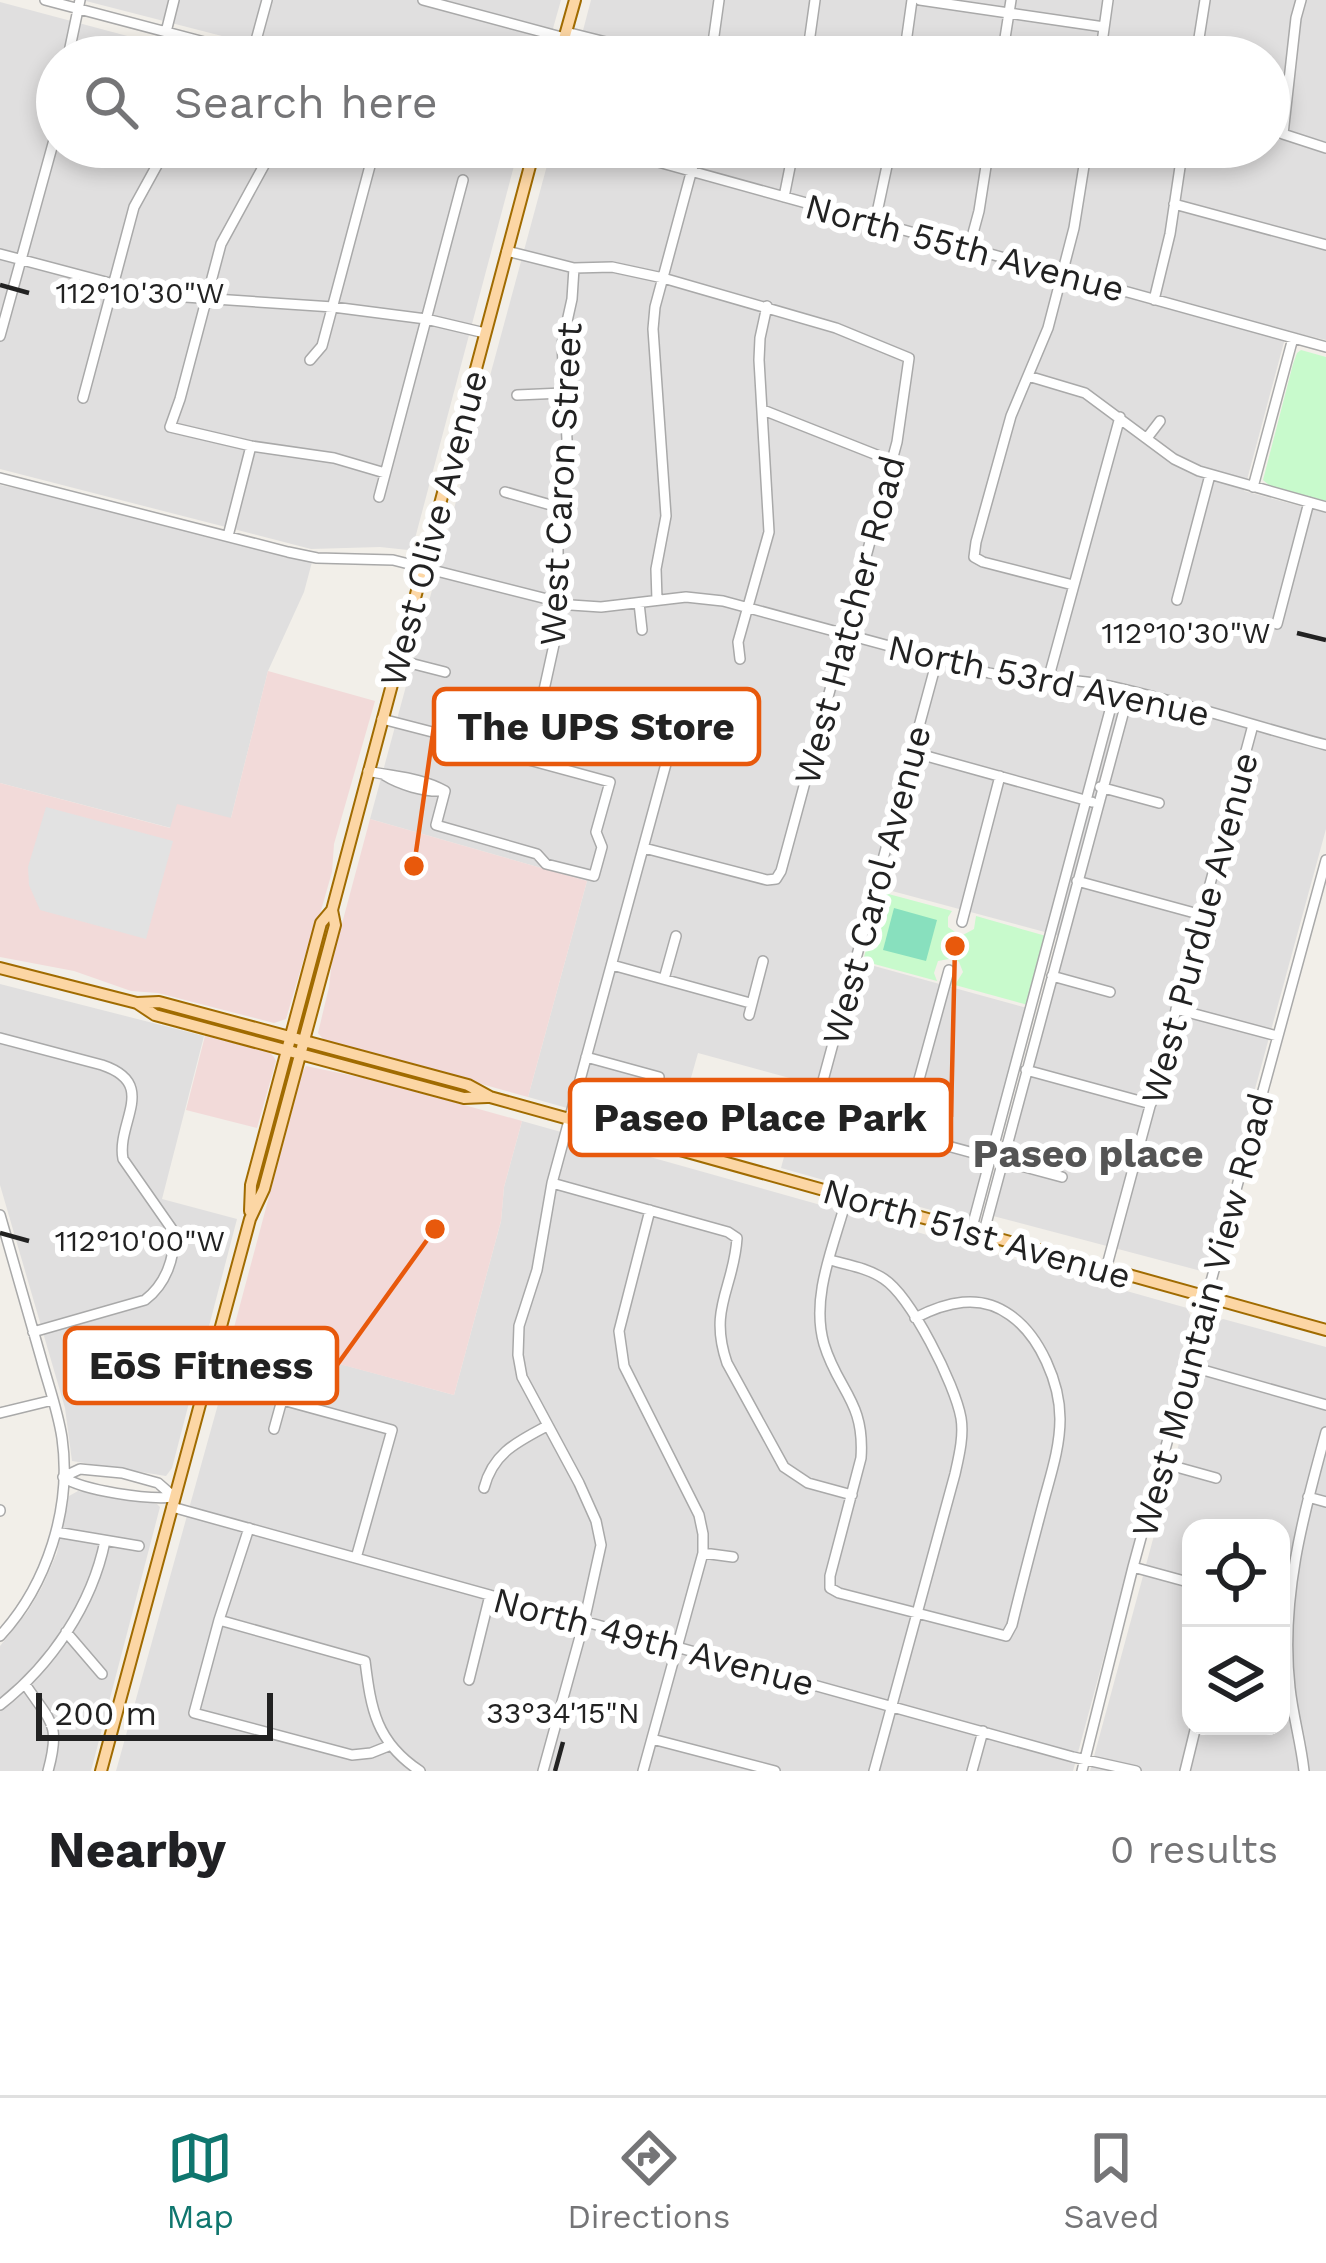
<!DOCTYPE html>
<meta charset="utf-8">
<style>
body{margin:0;font-family:"Work Sans",sans-serif;background:#f2f2f2;color:#202124}
.controls{position:absolute;right:36px;bottom:36px;display:grid;overflow:hidden;border-radius:24px;box-shadow:0 6px 18px #0003}
.controls button{width:108px;height:108px;display:grid;place-items:center;padding:0;border:0;border-bottom:3px solid #e0e0e0;background:#fff;color:#202124;font:60px sans-serif}
.scale{position:absolute;left:36px;bottom:30px;width:237px;box-sizing:border-box;padding-left:12px;border:6px solid #222;border-top:0;font-size:33px;line-height:42px;white-space:nowrap;color:#222;-webkit-text-stroke:9px #fff;paint-order:stroke}
.list{margin:0;padding:0;list-style:none}
h2{display:flex;justify-content:space-between;align-items:center;height:156px;margin:0;padding:0 48px;font-size:51px}
h2 small{font-size:39px;font-weight:400;color:#757577}
.icon{flex:none;width:66px;height:66px;fill:none;stroke:currentColor;stroke-width:2;stroke-linecap:round;stroke-linejoin:round}
.map{position:relative;flex:none;width:1326px;height:1771px;overflow:hidden}
.search{position:absolute;background:#fff;box-shadow:0 6px 18px #0003;left:36px;right:36px;top:36px;height:132px;display:flex;align-items:center;gap:30px;box-sizing:border-box;padding:0 42px;border-radius:66px;color:#757577;font-size:45px}
.sheet{height:324px;background:#fff}
nav{display:flex;justify-content:space-around;align-items:center;box-sizing:border-box;height:168px;border-top:3px solid #e0e0e0;background:#fff;font-size:33px;color:#757577}
nav a{display:grid;justify-items:center;gap:6px}
nav .on{color:#0f766e}
.map>svg:first-child{display:block}
.residential{fill:#e0dfdf;fill-rule:evenodd}
.commercial{fill:#f2dad9}
.park{fill:#c8facc}
.pitch{fill:#88e0be}
.parking{fill:#e2e2e2}
.lines{fill:none;stroke-linecap:round;stroke-linejoin:round}
.minor-casing{stroke:#a9a9a9;stroke-width:12}
.major-casing{stroke:#a06b00;stroke-width:14}
.minor{stroke:#fff;stroke-width:9}
.major{stroke:#fcd6a4;stroke-width:10}
.ticks{fill:none;stroke:#222;stroke-width:4.5}
.labels{text-anchor:middle;stroke-width:12;stroke-linejoin:round;paint-order:stroke}
.street-label{font-size:36px;fill:#222;stroke:#fff}
.neighbourhood-label{font-size:39px;font-weight:bold;fill:#555;stroke:#fff}
.ticks-label{font-size:30px;text-anchor:middle;fill:#222;stroke:#fff;stroke-width:12;stroke-linejoin:round;paint-order:stroke}
.leader{fill:none;stroke:#e8590c;stroke-width:4.5}
.callout-dot{fill:#e8590c;stroke:#fff;stroke-width:4.5}
.callout{fill:#fff;stroke:#e8590c;stroke-width:4.5}
.callout-label{font-size:39px;text-anchor:middle;font-weight:bold;fill:#222}
</style>
<div class="map">
<svg width="1326" height="1771" viewBox="0 0 1326 1771">
<rect width="100%" height="100%" fill="#f2efe9"/>
<path class="residential" d="M 82,0 L 561,0 L 545,57 L 304,57 Z
M 591,0 L 1326,0 L 1326,340 L 1287,331 L 1244,491 L 1326,513 L 1326,829 L 1205,1272 L 993,1216 L 1067,938 L 877,887 L 856,961 L 1027,1008 L 970,1221 L 781,1168 L 795,1116 L 789,1113 L 797,1080 L 698,1053 L 674,1138 L 528,1097 L 587,881 L 370,819 L 552,147 L 1269,147 L 1269,57 L 576,57 Z
M 0,2 L 206,57 L 57,57 L 57,147 L 519,147 L 413,546 L 408,550 L 380,547 L 311,549 L 0,469 Z
M 0,485 L 39,493 L 312,562 L 304,592 L 268,671 L 231,818 L 171,828 L 0,783 Z
M 0,984 L 204,1036 L 162,1199 L 237,1219 L 172,1468 L 166,1476 L 72,1461 L 65,1408 L 0,1185 Z
M 522,1121 L 1187,1308 L 1191,1317 L 1174,1381 L 1170,1412 L 1073,1771 L 116,1771 L 237,1336 L 454,1395 L 501,1221 L 504,1187 Z
M 1223,1319 L 1326,1347 L 1326,1771 L 1090,1771 L 1190,1403 L 1215,1323 ZM 1191,1528 L 1281,1528 L 1281,1726 L 1191,1726 Z
M 78,1491 L 124,1496 L 157,1504 L 160,1507 L 91,1771 L 0,1771 L 0,1646 L 28,1611 L 42,1587 L 57,1553 L 69,1496 Z"/>
<path class="commercial" d="M 268,671 L 375,701 L 334,844 L 332,872 L 316,928 L 304,958 L 286,1019 L 274,1023 L 158,993 L 131,991 L 74,971 L 0,957 L 0,783 L 170,828 L 177,804 L 231,818 Z
M 370,819 L 587,881 L 528,1097 L 324,1040 L 318,1033 L 329,987 L 332,961 Z
M 205,1036 L 269,1052 L 274,1057 L 276,1061 L 257,1128 L 186,1110 Z
M 306,1066 L 378,1081 L 522,1121 L 504,1187 L 501,1221 L 454,1395 L 232,1335 L 302,1073 Z"/>
<path class="park" d="M 1301,350 L 1326,357 L 1326,501 L 1270,486 L 1263,480 L 1293,364 L 1297,353 Z
M 881,892 L 952,911 L 948,917 L 948,927 L 961,936 L 974,929 L 976,916 L 1046,936 L 1028,1005 L 955,985 L 963,972 L 959,962 L 954,958 L 938,961 L 934,973 L 937,981 L 863,961 Z"/>
<path class="pitch" d="M 894,908 L 937,920 L 926,961 L 883,950 Z"/>
<path class="parking" d="M 46,807 L 173,841 L 146,939 L 40,910 L 29,885 L 28,867 Z"/>
<g class="lines">
<defs>
<path id="minor" d="M 45,0 L 261,57
M 423,0 L 565,38
M 920,0 L 1104,27
M 1301,0 L 1296,18 L 1283,134 L 1326,148
M 166,32 L 174,0
M 566,32 L 614,44
M 252,55 L 267,0
M 68,57 L 80,0
M 711,57 L 719,0
M 807,57 L 815,0
M 904,57 L 912,0
M 1002,57 L 1011,0
M 1100,57 L 1108,0
M 1196,57 L 1205,0
M 274,147 L 221,244 L 180,399 L 170,427 L 251,446 L 334,458 L 385,473
M 604,147 L 1326,347
M 784,197 L 794,147
M 1174,204 L 1326,245
M 875,222 L 891,147
M 969,248 L 979,211 L 989,147
M 507,251 L 574,268 L 612,267 L 663,278 L 836,328 L 909,358 L 897,442 L 781,871 L 776,879 L 767,880 L 644,848
M 0,254 L 155,295 L 333,307 L 426,319 L 485,333
M 574,268 L 572,299 L 562,344 L 568,459 L 558,546 L 558,603 L 555,640 L 542,699 L 554,705 L 698,746 L 714,756
M 1154,300 L 1170,234 L 1183,147
M 0,336 L 57,129
M 310,360 L 322,346 L 375,147
M 1028,376 L 1085,393 L 1174,459 L 1199,471 L 1326,507
M 517,395 L 563,393
M 83,398 L 134,207 L 167,147
M 763,410 L 892,461
M 1147,438 L 1160,421
M 0,478 L 288,552 L 317,558 L 393,560 L 571,605 L 601,607 L 686,597 L 723,601 L 989,673 C 1026,681 1063,677 1100,684 C 1176,700 1251,725 1326,745
M 1253,487 L 1293,338
M 505,492 L 565,509
M 379,497 L 463,180
M 228,536 L 251,446
M 1073,585 L 983,562 L 974,557 L 976,542 L 1011,416 L 1048,328 L 1074,228 L 1087,147
M 657,600 L 656,569 L 666,516 L 653,329 L 655,307 L 698,147
M 1177,600 L 1210,475
M 639,603 L 642,630
M 1277,624 L 1309,502
M 740,659 L 738,642 L 769,532 L 759,360 L 760,338 L 767,306
M 398,660 L 445,672
M 1048,680 L 1120,417
M 382,719 L 502,750 L 518,757 L 610,782 L 596,832 L 602,847 L 594,876 L 546,864 L 537,854 L 436,825 L 445,791
M 912,752 L 1092,802
M 368,771 C 394,777 420,777 445,791
M 384,775 C 400,785 424,792 442,791
M 1100,787 L 1159,803
M 1077,881 L 1202,915
M 962,922 L 1000,776
M 612,965 L 750,1003
M 1052,976 L 1110,992
M 664,979 L 676,936
M 1176,1009 L 1277,1036
M 749,1015 L 763,961
M 0,1038 L 102,1065 C 159,1084 116,1122 123,1159 L 174,1232 C 175,1258 166,1284 145,1300 L 33,1332
M 586,1057 L 659,1077
M 1026,1070 L 1151,1104
M 804,1102 L 815,1110 L 1062,1177
M 815,1110 L 937,660
M 904,1134 L 949,970
M 552,1183 L 728,1232 L 737,1238 C 734,1288 708,1308 727,1363 L 784,1467 L 808,1483 L 852,1495
M 847,1197 C 835,1243 810,1296 824,1344 C 838,1391 865,1401 861,1458 L 830,1576 L 830,1588 L 839,1593 L 1006,1636 L 1012,1625 C 1022,1583 1033,1542 1044,1500 C 1051,1474 1060,1447 1060,1419 C 1060,1383 1040,1336 1010,1315 C 980,1293 946,1302 915,1318
M 0,1215 C 14,1263 27,1310 41,1358 C 48,1384 58,1411 62,1438 C 72,1508 47,1585 0,1636
M 971,1231 L 1116,688
M 983,1235 L 1129,692
M 830,1260 C 848,1265 868,1268 884,1279 C 911,1297 955,1384 961,1418 C 964,1436 959,1456 955,1474 L 874,1771
M 1106,1269 L 1253,725
M 1189,1366 L 1326,1405
M 206,1379 L 392,1430 L 356,1558
M 0,1413 L 53,1400
M 274,1429 L 282,1400
M 1162,1463 L 1216,1478
M 63,1477 L 80,1469 L 122,1473 L 158,1483 L 174,1497
M 63,1477 C 84,1491 148,1500 174,1497
M 484,1488 C 493,1453 517,1442 547,1426
M 1308,1497 L 1326,1502
M 172,1507 L 1073,1757 L 1136,1771
M 0,1511 L 0,1510
M 249,1528 L 219,1620 L 194,1713 L 352,1755 L 371,1753 L 391,1745
M 56,1532 L 139,1546
M 703,1553 L 733,1557
M 1133,1567 L 1188,1582
M 219,1620 L 365,1661 C 371,1709 376,1742 420,1771
M 66,1632 L 102,1674
M 469,1680 L 490,1595
M 25,1684 C 51,1723 61,1723 48,1771
M 0,1705 C 51,1665 92,1605 105,1541
M 652,1739 L 775,1771
M 543,1771 L 584,1622 L 601,1545 L 596,1521 L 579,1483 L 522,1377 L 518,1355 L 519,1326 L 537,1270 L 552,1183 L 673,738
M 643,1771 L 703,1553 L 703,1534 L 699,1515 L 624,1366 L 619,1331 L 650,1210
M 972,1771 L 983,1731
M 1082,1771 L 1133,1567 L 1326,860
M 1185,1771 L 1196,1726
M 1304,1771 C 1301,1743 1293,1716 1290,1688 C 1280,1599 1303,1516 1326,1432"/>
<path id="major" d="M 559,57 L 575,0
M 0,968 L 137,1003 L 159,1002 L 468,1085 L 490,1097 L 1326,1330
M 137,1003 L 155,1015 L 464,1098 L 487,1097
M 250,1211 L 251,1185 L 321,923 L 332,910
M 101,1771 L 250,1219 L 264,1189 L 335,925 L 332,910 L 535,147"/>
</defs>
<use href="#minor" class="minor-casing"/>
<use href="#major" class="major-casing"/>
<use href="#minor" class="minor"/>
<use href="#major" class="major"/>
</g>
<path class="ticks" d="M 0,285 L 29,293M 1297,633 L 1326,640M 0,1233 L 29,1241M 555,1771 L 563,1742"/>
<g class="labels">
<g class="street-label">
<text transform="translate(965 247) rotate(15)" y="13">North 55th Avenue</text>
<text transform="translate(560 484) rotate(-87)" y="13">West Caron Street</text>
<text transform="translate(433 528) rotate(-75)" y="13">West Olive Avenue</text>
<text transform="translate(849 620) rotate(-75)" y="13">West Hatcher Road</text>
<text transform="translate(1049 680) rotate(12)" y="13">North 53rd Avenue</text>
<text transform="translate(876 885) rotate(-75)" y="13">West Carol Avenue</text>
<text transform="translate(1199 928) rotate(-75)" y="13">West Purdue Avenue</text>
<text transform="translate(977 1233) rotate(16)" y="13">North 51st Avenue</text>
<text transform="translate(1202 1315) rotate(-75)" y="13">West Mountain View Road</text>
<text transform="translate(654 1641) rotate(15)" y="13">North 49th Avenue</text>
</g>
<g class="neighbourhood-label">
<text x="1088" y="1167">Paseo place</text>
</g>
</g>
<g class="ticks-label">
<text x="140" y="303">112°10'30"W</text>
<text x="1186" y="643">112°10'30"W</text>
<text x="140" y="1251">112°10'00"W</text>
<text x="563" y="1723">33°34'15"N</text>
</g>
<path class="leader" d="M414 866L434 726M955 946L951 1117M435 1229L337 1365"/>
<g class="callout-dot">
<circle cx="414" cy="866" r="12"/>
<circle cx="955" cy="946" r="12"/>
<circle cx="435" cy="1229" r="12"/>
</g>
<g class="callout">
<rect x="434" y="689" width="325" height="75" rx="12"/>
<rect x="570" y="1080" width="381" height="75" rx="12"/>
<rect x="65" y="1328" width="272" height="75" rx="12"/>
</g>
<g class="callout-label">
<text x="596" y="740">The UPS Store</text>
<text x="760" y="1131">Paseo Place Park</text>
<text x="201" y="1379">EōS Fitness</text>
</g>
</svg>
<div class="controls">
<button><svg class="icon" aria-label="locate" viewBox="0 0 24 24"><circle cx="12" cy="12" r="6"/><path d="M12 2v4M12 18v4M2 12h4M18 12h4"/></svg></button>
<button><svg class="icon" aria-label="layers" viewBox="0 0 24 24"><path d="M12 4l9 5-9 5-9-5zM3 14l9 5 9-5"/></svg></button>
</div>
<div class="scale">200 m</div>
<div class="search"><svg class="icon" aria-label="search" viewBox="0 0 24 24"><circle cx="10" cy="10" r="6"/><path d="M15 15l6 6"/></svg>Search here</div>
</div>
<section class="sheet">
<h2>Nearby<small>0 results</small></h2>
<ul class="list">
</ul>
</section>
<nav>
<a class="on"><svg class="icon" aria-label="map" viewBox="0 0 24 24"><path d="M3 6l6-2 6 2 6-2v14l-6 2-6-2-6 2zM9 4v14M15 6v14"/></svg>Map</a>
<a><svg class="icon" aria-label="directions" viewBox="0 0 24 24"><path d="M12 3l9 9-9 9-9-9zM9 14v-3h6M13 9l2 2-2 2"/></svg>Directions</a>
<a><svg class="icon" aria-label="saved" viewBox="0 0 24 24"><path d="M7 4h10v16l-5-4-5 4z"/></svg>Saved</a>
</nav>
